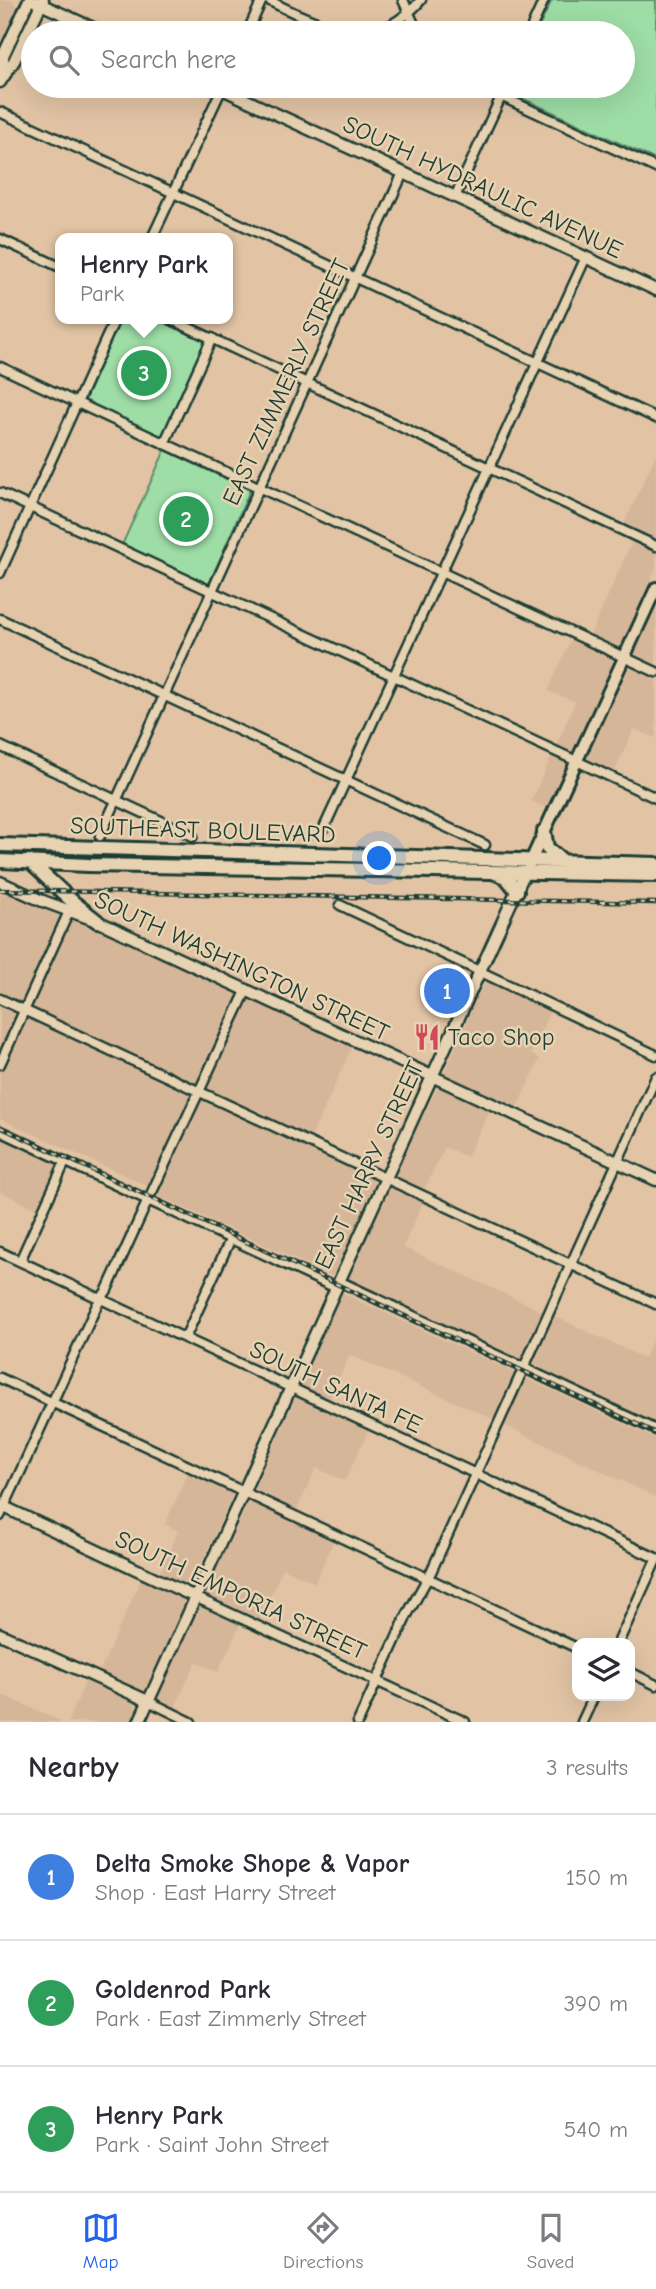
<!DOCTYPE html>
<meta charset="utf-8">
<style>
body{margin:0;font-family:"Comic Neue",sans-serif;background:#f2f2f3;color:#2b2b33}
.controls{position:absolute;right:21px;bottom:21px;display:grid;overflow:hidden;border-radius:14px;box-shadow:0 7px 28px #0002}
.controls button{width:63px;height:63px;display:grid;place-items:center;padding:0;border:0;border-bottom:2px solid #e1e1e2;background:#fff;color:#2b2b33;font:35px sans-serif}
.you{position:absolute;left:380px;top:859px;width:24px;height:24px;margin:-18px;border:5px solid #fff;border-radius:50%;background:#1a73e8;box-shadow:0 0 0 10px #1a73e833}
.badge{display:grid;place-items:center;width:46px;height:46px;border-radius:50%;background:#2563eb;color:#fff;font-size:23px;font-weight:700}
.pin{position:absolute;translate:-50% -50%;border:4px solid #fff;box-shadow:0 2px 7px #0006}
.popup{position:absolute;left:55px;top:233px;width:178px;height:91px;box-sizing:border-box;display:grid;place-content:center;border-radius:14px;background:#fff;filter:drop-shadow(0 2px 5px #0005);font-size:23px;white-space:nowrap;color:#7c7c81}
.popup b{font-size:26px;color:#2b2b33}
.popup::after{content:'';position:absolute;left:50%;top:100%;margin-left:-14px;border:14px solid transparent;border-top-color:#fff}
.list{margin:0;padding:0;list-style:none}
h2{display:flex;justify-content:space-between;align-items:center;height:91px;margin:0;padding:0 28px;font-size:30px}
h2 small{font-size:23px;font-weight:400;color:#7c7c81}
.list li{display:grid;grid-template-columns:46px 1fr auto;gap:21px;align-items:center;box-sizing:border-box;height:126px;padding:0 28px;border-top:2px solid #e1e1e2}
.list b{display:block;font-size:26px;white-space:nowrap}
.list p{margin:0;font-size:23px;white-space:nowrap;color:#7c7c81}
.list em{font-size:23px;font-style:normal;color:#7c7c81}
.icon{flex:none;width:38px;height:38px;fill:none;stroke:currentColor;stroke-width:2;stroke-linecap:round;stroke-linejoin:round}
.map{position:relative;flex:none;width:656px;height:1722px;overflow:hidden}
.search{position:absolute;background:#fff;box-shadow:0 7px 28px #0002;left:21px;right:21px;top:21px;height:77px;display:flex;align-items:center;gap:18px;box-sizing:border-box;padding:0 24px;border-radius:38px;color:#7c7c81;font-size:26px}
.sheet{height:469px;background:#fff}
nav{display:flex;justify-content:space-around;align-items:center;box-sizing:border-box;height:98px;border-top:2px solid #e1e1e2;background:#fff;font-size:19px;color:#7c7c81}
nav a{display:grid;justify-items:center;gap:4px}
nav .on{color:#2563eb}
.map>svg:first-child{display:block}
.built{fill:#d6b699}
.green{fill:#9edda6;stroke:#5e8d6d;stroke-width:2}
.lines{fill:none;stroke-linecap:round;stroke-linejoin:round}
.minor-casing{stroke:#1f3d34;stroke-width:13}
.tertiary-casing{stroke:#1f3d34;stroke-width:15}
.secondary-casing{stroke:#1f3d34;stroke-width:16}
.primary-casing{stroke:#1f3d34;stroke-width:18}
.minor{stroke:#e7d2b1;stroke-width:8}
.tertiary{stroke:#e7d2b1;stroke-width:10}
.secondary{stroke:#e7d2b1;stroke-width:10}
.primary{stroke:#e7d2b1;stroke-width:12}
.rail-casing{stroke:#1f3d34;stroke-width:4.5}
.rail{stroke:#e7d2b1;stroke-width:2;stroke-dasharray:5;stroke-linecap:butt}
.labels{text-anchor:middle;stroke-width:5;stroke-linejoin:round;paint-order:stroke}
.street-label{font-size:24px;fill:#1f3d34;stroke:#e7d2b1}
.poi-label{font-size:24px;fill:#1f3d34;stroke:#e7d2b1;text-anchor:start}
</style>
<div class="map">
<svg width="656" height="1722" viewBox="0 0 656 1722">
<rect width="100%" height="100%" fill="#e2c4a5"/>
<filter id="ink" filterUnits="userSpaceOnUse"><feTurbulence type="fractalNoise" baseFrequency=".0143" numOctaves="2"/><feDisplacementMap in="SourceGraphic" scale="14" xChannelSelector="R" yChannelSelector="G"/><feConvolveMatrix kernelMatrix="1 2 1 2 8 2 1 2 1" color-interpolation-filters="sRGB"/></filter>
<g filter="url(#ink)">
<path class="built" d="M 0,0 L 13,0 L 19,11 L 0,54 Z
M 656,454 L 656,541 L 623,526 Z
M 633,539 L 656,551 L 656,568 L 621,646 L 617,649 L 589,638 Z
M 656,608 L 656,669 L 636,660 L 634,654 Z
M 571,639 L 609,656 L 612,659 L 613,663 L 575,746 L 573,750 L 567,752 L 555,748 L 575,702 L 548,691 Z
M 630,667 L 656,678 L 656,736 L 655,738 L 634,729 L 614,773 L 588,762 L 586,756 Z
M 552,755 L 563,761 L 566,768 L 547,808 L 531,801 Z
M 0,894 L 14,894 L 96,924 L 353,1045 L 307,1147 L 372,1177 L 376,1182 L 334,1277 L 156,1195 L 150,1187 L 0,1119 Z
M 485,981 L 550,1011 L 531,1054 L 540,1059 L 516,1109 L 444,1073 Z
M 439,1087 L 490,1110 L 467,1157 L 445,1147 L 423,1192 L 398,1179 L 396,1173 L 437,1088 Z
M 0,1135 L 62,1164 L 40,1210 L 0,1192 Z
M 392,1188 L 424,1201 L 403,1247 L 544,1312 L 521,1360 L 347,1281 L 390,1189 Z
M 342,1293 L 516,1373 L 495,1420 L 350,1355 L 329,1400 L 304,1389 L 301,1383 Z
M 552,1315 L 644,1358 L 656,1333 L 656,1424 L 530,1364 Z
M 526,1378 L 656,1439 L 656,1497 L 504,1425 Z
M 296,1397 L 369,1430 L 345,1481 L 316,1468 L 296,1512 L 255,1493 L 253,1490 Z
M 188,1472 L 233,1494 L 191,1586 L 186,1589 L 159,1576 L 178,1531 L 165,1524 Z
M 249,1501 L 334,1540 L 315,1583 L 283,1568 L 259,1622 L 205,1595 Z
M 141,1579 L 181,1597 L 185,1604 L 143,1694 L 98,1675 Z
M 201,1607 L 240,1625 L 218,1672 L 196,1662 L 174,1710 L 159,1703 L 157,1697 L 198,1608 Z
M 86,1680 L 135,1703 L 136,1711 L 129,1722 L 68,1722 Z
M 0,1694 L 48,1715 L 62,1722 L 0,1722 Z"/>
<path class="green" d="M 552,0 L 656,0 L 656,160 L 509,92 L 512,86 L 623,86 L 623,33 L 536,33 Z
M 120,319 L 156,319 L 203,340 L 205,343 L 161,438 L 84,402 Z
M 165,450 L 250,490 L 209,584 L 206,584 L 122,545 Z"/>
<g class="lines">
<defs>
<path id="minor" d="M 268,0 C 295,14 341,36 371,32 C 389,30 410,13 421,0
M 403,0 L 418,33
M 247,33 L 262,0
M 529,33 L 544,0
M 479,86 L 656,168
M 0,112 L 656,418
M 455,197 L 506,86
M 152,238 L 223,86
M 0,239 L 60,267
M 170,319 L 656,546
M 0,367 L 656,672
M 164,444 L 212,338
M 0,493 L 656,798
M 0,573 L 115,319
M 0,619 L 485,845
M 0,746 L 193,836
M 324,828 L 586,257
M 100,836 L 403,173
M 340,905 L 656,1055
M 0,999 L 656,1304
M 0,1064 L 71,907
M 0,1131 L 336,1288
M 152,1192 L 247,989
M 0,1252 L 656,1558
M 20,1261 L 65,1162
M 339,1281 L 656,1430
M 185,1338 L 231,1238
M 0,1378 L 577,1648
M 0,1516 L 97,1305 L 107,1290 L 148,1200
M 195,1597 L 465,1722
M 618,1643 L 656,1560
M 630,1672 L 656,1685
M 148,1701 L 191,1722
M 358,1722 L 407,1615 L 431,1572 L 656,1077
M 582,1722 L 594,1696"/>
<path id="tertiary" d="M 36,2 L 104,33
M 4,74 L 3,56 L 29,0
M 0,82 L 14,61 L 43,0
M 216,86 L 656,290
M 0,882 L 40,900 L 97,921 L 656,1180
M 0,1505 L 195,1597
M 0,1634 L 148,1701
M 139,1722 L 525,872"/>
<path id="secondary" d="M 529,865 L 656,588"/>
<path id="primary" d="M 544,831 L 547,848 L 564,862
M 0,845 L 656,864
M 0,861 L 88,865 L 656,875
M 29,861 L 73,902 L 97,921
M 495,873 L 506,877 L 517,891"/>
</defs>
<use href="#minor" class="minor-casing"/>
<use href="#tertiary" class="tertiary-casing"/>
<use href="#secondary" class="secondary-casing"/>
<use href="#primary" class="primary-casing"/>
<use href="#minor" class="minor"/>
<use href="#tertiary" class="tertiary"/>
<use href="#secondary" class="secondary"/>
<use href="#primary" class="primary"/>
<defs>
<path id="rail" d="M 0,890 L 656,903
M 0,1127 L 656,1433"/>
</defs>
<use href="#rail" class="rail-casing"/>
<use href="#rail" class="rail"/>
</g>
</g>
<defs>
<symbol id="restaurant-bare" viewBox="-9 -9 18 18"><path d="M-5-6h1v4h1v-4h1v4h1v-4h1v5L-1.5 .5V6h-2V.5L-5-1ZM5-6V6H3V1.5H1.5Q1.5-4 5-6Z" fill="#d1495b" stroke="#e7d2b1" stroke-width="2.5" paint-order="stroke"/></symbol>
</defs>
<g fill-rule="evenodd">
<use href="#restaurant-bare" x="408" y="1018" width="38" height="38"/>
</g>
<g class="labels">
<g class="street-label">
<text transform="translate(483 187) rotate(25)" y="8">SOUTH HYDRAULIC AVENUE</text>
<text transform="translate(286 382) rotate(-65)" y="8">EAST ZIMMERLY STREET</text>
<text transform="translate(203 830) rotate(2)" y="8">SOUTHEAST BOULEVARD</text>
<text transform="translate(242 966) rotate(25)" y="8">SOUTH WASHINGTON STREET</text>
<text transform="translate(369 1165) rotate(-65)" y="8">EAST HARRY STREET</text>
<text transform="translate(336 1387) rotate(25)" y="8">SOUTH SANTA FE</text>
<text transform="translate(241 1595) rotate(25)" y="8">SOUTH EMPORIA STREET</text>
</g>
<g class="poi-label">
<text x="448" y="1045">Taco Shop</text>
</g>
</g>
</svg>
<div class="controls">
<button><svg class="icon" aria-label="layers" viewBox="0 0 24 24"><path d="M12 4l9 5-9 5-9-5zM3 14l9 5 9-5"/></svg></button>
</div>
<div class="you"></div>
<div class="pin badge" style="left:447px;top:991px;background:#3f7fe0">1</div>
<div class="pin badge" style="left:186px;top:519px;background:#2e9e5b">2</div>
<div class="pin badge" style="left:144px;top:373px;background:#2e9e5b">3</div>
<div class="popup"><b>Henry Park</b>Park</div>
<div class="search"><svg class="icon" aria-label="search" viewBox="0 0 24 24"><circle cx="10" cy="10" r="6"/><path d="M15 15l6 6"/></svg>Search here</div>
</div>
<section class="sheet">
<h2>Nearby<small>3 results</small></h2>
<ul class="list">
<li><span class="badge" style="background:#3f7fe0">1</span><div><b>Delta Smoke Shope &amp; Vapor</b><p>Shop · East Harry Street</p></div><em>150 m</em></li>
<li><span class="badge" style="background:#2e9e5b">2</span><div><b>Goldenrod Park</b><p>Park · East Zimmerly Street</p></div><em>390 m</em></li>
<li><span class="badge" style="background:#2e9e5b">3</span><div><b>Henry Park</b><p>Park · Saint John Street</p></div><em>540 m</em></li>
</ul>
</section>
<nav>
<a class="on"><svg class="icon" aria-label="map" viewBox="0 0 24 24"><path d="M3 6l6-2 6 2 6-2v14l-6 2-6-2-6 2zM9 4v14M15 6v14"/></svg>Map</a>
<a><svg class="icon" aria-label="directions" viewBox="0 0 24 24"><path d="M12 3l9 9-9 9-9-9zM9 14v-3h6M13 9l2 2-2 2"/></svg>Directions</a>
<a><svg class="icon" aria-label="saved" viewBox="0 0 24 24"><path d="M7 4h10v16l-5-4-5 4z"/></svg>Saved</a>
</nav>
